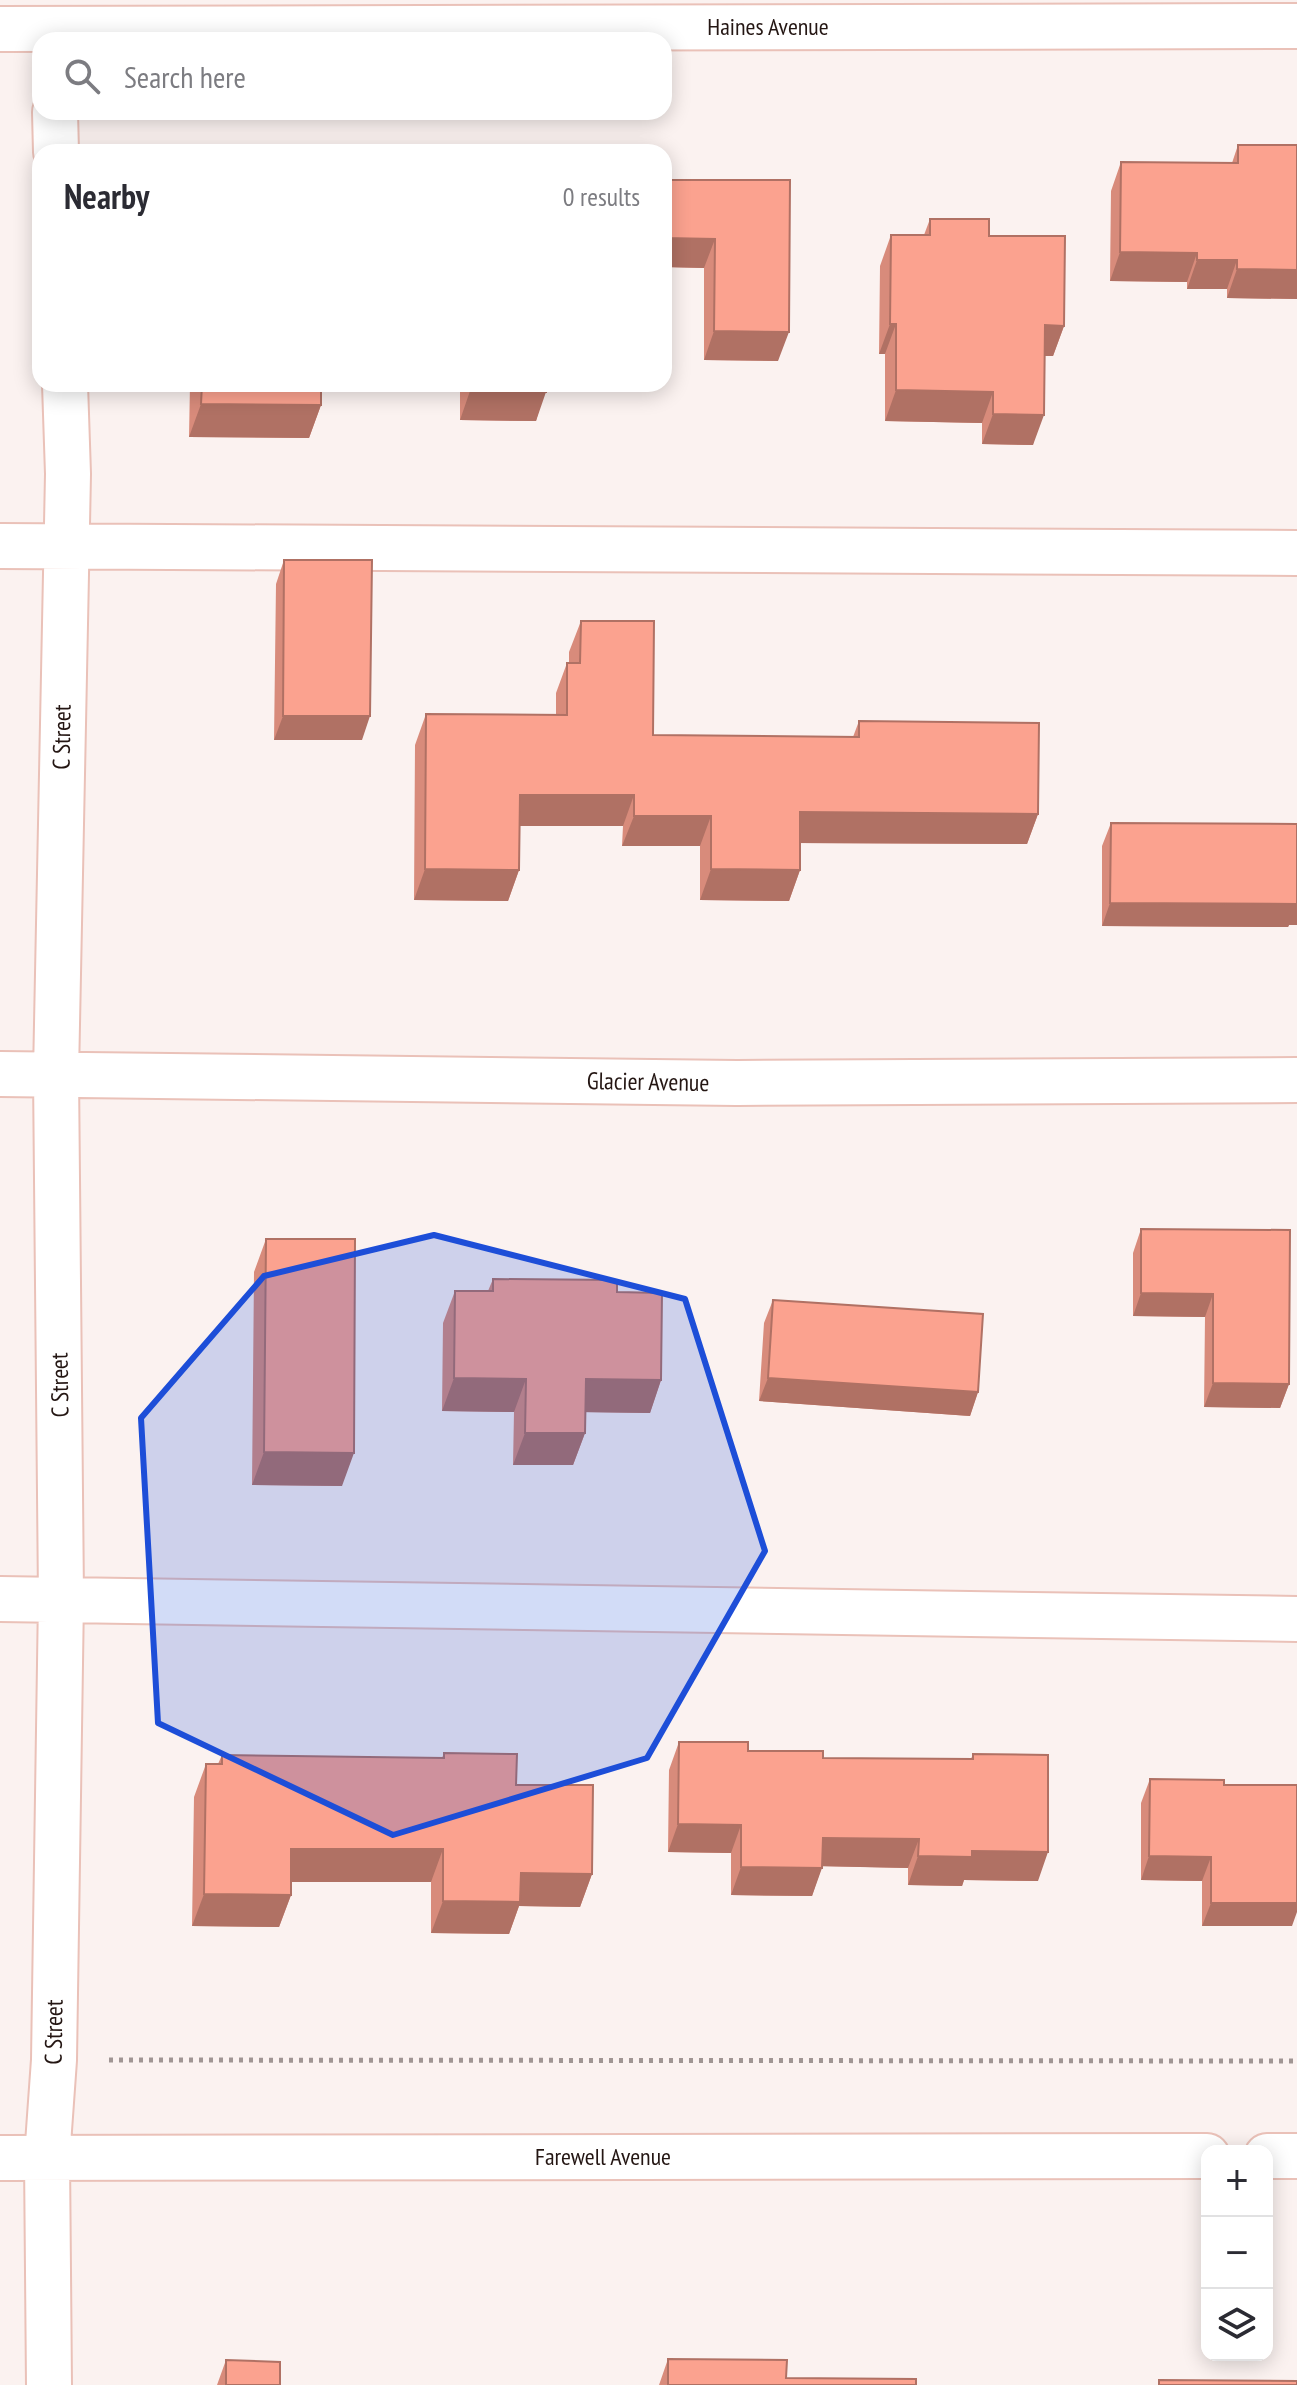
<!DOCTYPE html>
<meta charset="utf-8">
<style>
body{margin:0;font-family:"PT Sans Narrow",sans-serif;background:#f7f7f7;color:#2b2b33}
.controls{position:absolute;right:24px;bottom:24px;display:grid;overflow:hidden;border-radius:16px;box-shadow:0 4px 20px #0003}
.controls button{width:72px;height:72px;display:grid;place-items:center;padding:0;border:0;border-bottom:2px solid #e1e1e2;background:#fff;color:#2b2b33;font:40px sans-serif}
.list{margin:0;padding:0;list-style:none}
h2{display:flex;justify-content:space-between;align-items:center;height:104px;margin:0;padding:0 32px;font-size:34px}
h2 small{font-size:26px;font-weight:400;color:#7c7c81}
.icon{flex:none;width:44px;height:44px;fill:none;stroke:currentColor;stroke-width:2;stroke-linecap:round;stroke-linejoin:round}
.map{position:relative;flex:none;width:1297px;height:2385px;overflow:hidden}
.search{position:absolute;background:#fff;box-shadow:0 4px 20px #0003;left:32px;top:32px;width:640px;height:88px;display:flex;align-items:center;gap:20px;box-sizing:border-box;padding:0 28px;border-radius:24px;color:#7c7c81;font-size:30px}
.panel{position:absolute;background:#fff;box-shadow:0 4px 20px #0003;left:32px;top:144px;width:640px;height:248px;border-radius:24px}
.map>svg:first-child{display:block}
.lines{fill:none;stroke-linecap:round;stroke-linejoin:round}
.minor-casing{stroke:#eac1b8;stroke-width:48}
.path{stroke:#a09593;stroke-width:5;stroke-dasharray:4 6;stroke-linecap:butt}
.minor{stroke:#fff;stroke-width:44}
.wall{fill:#d88b7b}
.shaded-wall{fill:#b07164}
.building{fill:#fba28f;stroke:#b07164;stroke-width:2}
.marked{fill:#1d4ed8;fill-opacity:0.2;stroke:#1d4ed8;stroke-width:6;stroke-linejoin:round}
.labels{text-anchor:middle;stroke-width:6;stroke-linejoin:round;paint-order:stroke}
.street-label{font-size:24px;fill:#241613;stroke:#fff}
</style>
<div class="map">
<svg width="1297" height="2385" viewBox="0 0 1297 2385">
<rect width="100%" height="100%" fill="#fbf2f0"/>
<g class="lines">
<defs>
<path id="minor" d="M 0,29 L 1297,26
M 55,112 L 56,152
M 0,546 L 1297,553
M 0,1074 L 737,1083 L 1297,1080
M 0,1599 L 1297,1619
M 1267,2156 L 1297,2156
M 0,2158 L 1207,2156
M 49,2385 L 47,2158 L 54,2060 L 61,1598 L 56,1074 L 68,474 L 65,384"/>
</defs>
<use href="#minor" class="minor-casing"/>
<path class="path" d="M 109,2060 L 1297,2061"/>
<use href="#minor" class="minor"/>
</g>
<path class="wall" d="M 1238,145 L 1297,145 L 1297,299 L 1227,298 L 1227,289 L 1187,289 L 1187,282 L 1110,281 L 1111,191 L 1121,162 L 1232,163 Z
M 664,180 L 790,180 L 778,361 L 704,360 L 704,268 L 664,267 Z
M 930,219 L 989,236 L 1064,326 L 1053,356 L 1045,356 L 1033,445 L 982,444 L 982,423 L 885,421 L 885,354 L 879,354 L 880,266 L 891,235 L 924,235 Z
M 190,384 L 321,384 L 321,405 L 309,438 L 189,437 Z
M 460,384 L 546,384 L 536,421 L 460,420 Z
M 284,560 L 362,740 L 274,740 L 276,584 Z
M 581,621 L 653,735 L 853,737 L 859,721 L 1038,814 L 1027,844 L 800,843 L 800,870 L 789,901 L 700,900 L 700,846 L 622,846 L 623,826 L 520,826 L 519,870 L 508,901 L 414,900 L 415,745 L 426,714 L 556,715 L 556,693 L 567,663 L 569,663 L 569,652 Z
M 1111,823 L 1289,925 L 1288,927 L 1102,926 L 1102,846 Z
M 1141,1229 L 1290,1230 L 1289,1384 L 1280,1408 L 1204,1407 L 1205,1317 L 1133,1316 L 1133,1253 Z
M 266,1239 L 342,1486 L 252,1485 L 254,1272 Z
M 493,1279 L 617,1292 L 661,1380 L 650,1413 L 585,1412 L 585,1433 L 573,1465 L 513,1465 L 514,1412 L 442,1411 L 443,1323 L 455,1291 L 488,1291 Z
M 773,1300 L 978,1392 L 970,1416 L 759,1401 L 764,1323 Z
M 679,1742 L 748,1751 L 823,1758 L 971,1759 L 973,1754 L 1038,1881 L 964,1880 L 962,1886 L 908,1885 L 908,1868 L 822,1866 L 812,1896 L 731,1895 L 731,1853 L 668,1852 L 669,1770 Z
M 444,1753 L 516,1785 L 592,1874 L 580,1907 L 519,1906 L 509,1934 L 431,1933 L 431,1882 L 291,1882 L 291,1895 L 279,1927 L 192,1926 L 194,1797 L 206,1764 L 218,1764 L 222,1755 L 442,1758 Z
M 1150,1779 L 1224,1785 L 1292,1926 L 1202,1926 L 1202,1881 L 1141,1880 L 1141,1803 Z
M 668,2359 L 786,2378 L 916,2385 L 659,2385 Z
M 226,2360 L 280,2385 L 217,2385 Z"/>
<path class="shaded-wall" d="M 664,238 L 715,239 L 704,268 L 664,267 Z
M 1120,252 L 1197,253 L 1187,282 L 1110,281 Z
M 1197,260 L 1237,260 L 1227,289 L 1187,289 Z
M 1237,269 L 1297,270 L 1297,299 L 1227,298 Z
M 890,324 L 896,324 L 885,354 L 879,354 Z
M 1045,325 L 1064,326 L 1053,356 L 1034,356 Z
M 714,331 L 789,332 L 778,361 L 704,360 Z
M 896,390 L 993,392 L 982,423 L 885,421 Z
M 470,391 L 546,392 L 536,421 L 460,420 Z
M 201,404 L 321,405 L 309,438 L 189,437 Z
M 993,414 L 1044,415 L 1033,445 L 982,444 Z
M 283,716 L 370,716 L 362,740 L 274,740 Z
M 520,795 L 634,795 L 623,826 L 509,826 Z
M 800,812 L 1038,814 L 1027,844 L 789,843 Z
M 634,816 L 711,816 L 700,846 L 622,846 Z
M 425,869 L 519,870 L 508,901 L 414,900 Z
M 711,869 L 800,870 L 789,901 L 700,900 Z
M 1297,901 L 1297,925 L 1289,925 L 1288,927 L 1102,926 L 1110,903 Z
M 1141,1293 L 1213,1294 L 1205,1317 L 1133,1316 Z
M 454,1378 L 526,1379 L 514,1412 L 442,1411 Z
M 768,1378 L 978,1392 L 970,1416 L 759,1401 Z
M 586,1379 L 661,1380 L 650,1413 L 574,1412 Z
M 1213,1383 L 1289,1384 L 1280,1408 L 1204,1407 Z
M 525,1433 L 585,1433 L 573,1465 L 513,1465 Z
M 264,1452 L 354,1453 L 342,1486 L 252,1485 Z
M 678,1824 L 741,1825 L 731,1853 L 668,1852 Z
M 823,1838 L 919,1839 L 908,1868 L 812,1866 Z
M 291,1849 L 443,1849 L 431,1882 L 280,1882 Z
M 972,1851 L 1048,1852 L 1038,1881 L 964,1880 L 962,1886 L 908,1885 L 918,1856 Z
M 1149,1856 L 1211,1857 L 1202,1881 L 1141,1880 Z
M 741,1867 L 822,1868 L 812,1896 L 731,1895 Z
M 521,1873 L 592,1874 L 580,1907 L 519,1906 L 509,1934 L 431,1933 L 443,1901 Z
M 204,1894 L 291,1895 L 279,1927 L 192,1926 Z
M 1211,1903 L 1297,1903 L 1297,1912 L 1292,1926 L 1202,1926 Z"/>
<path class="building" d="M 1238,145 L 1297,145 L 1297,270 L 1237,269 L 1237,260 L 1197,260 L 1197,253 L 1120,252 L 1121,162 L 1238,163 Z
M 664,180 L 790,180 L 789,332 L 714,331 L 715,239 L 664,238 Z
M 930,219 L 989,219 L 989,236 L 1065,236 L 1064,326 L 1045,325 L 1044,415 L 993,414 L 993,392 L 896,390 L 896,324 L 890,324 L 891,235 L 930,235 Z
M 202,384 L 321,384 L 321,405 L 201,404 Z
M 470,384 L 546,384 L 546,392 L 470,391 Z
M 284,560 L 372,560 L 370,716 L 283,716 Z
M 581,621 L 654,621 L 653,735 L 859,737 L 859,721 L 1039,723 L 1038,814 L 800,812 L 800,870 L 711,869 L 711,816 L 634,816 L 634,795 L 520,795 L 519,870 L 425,869 L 426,714 L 567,715 L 567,663 L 580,663 Z
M 1111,823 L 1297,824 L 1297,904 L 1110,903 Z
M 1141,1229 L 1290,1230 L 1289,1384 L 1213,1383 L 1213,1294 L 1141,1293 Z
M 266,1239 L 355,1239 L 354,1453 L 264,1452 Z
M 493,1279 L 617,1280 L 617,1292 L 662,1293 L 661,1380 L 586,1379 L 585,1433 L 525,1433 L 526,1379 L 454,1378 L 455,1291 L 493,1291 Z
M 773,1300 L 983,1314 L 978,1392 L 768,1378 Z
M 679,1742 L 748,1742 L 748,1751 L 823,1751 L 823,1758 L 973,1759 L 973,1754 L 1048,1755 L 1048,1852 L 972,1851 L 972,1857 L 918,1856 L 919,1839 L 823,1838 L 822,1868 L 741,1867 L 741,1825 L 678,1824 Z
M 444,1753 L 517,1754 L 516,1785 L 593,1785 L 592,1874 L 521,1873 L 520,1902 L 443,1901 L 443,1849 L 291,1849 L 291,1895 L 204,1894 L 206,1764 L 222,1764 L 222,1755 L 444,1758 Z
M 1150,1779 L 1224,1780 L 1224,1785 L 1297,1785 L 1297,1903 L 1211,1903 L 1211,1857 L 1149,1856 Z
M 668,2359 L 787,2360 L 786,2378 L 916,2379 L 916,2385 L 668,2385 Z
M 226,2360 L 280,2362 L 280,2385 L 226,2385 Z
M 1159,2380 L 1297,2381 L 1297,2385 L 1159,2385 Z"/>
<path class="marked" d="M 434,1235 L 685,1299 L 765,1551 L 647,1758 L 393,1835 L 158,1723 L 141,1418 L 264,1276 Z"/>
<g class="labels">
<g class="street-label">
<text x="768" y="35">Haines Avenue</text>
<text transform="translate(62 737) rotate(-89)" y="8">C Street</text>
<text transform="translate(648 1082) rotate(1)" y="8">Glacier Avenue</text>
<text transform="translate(60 1385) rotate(-91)" y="8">C Street</text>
<text transform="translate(54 2032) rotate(-89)" y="8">C Street</text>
<text x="603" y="2165">Farewell Avenue</text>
</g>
</g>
</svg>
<div class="controls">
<button>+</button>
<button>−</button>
<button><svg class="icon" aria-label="layers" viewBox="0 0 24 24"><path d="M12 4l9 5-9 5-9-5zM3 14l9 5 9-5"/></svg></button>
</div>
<div class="search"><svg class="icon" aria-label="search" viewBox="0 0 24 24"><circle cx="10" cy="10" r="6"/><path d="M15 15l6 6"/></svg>Search here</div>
<section class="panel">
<h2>Nearby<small>0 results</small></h2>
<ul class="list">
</ul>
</section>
</div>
